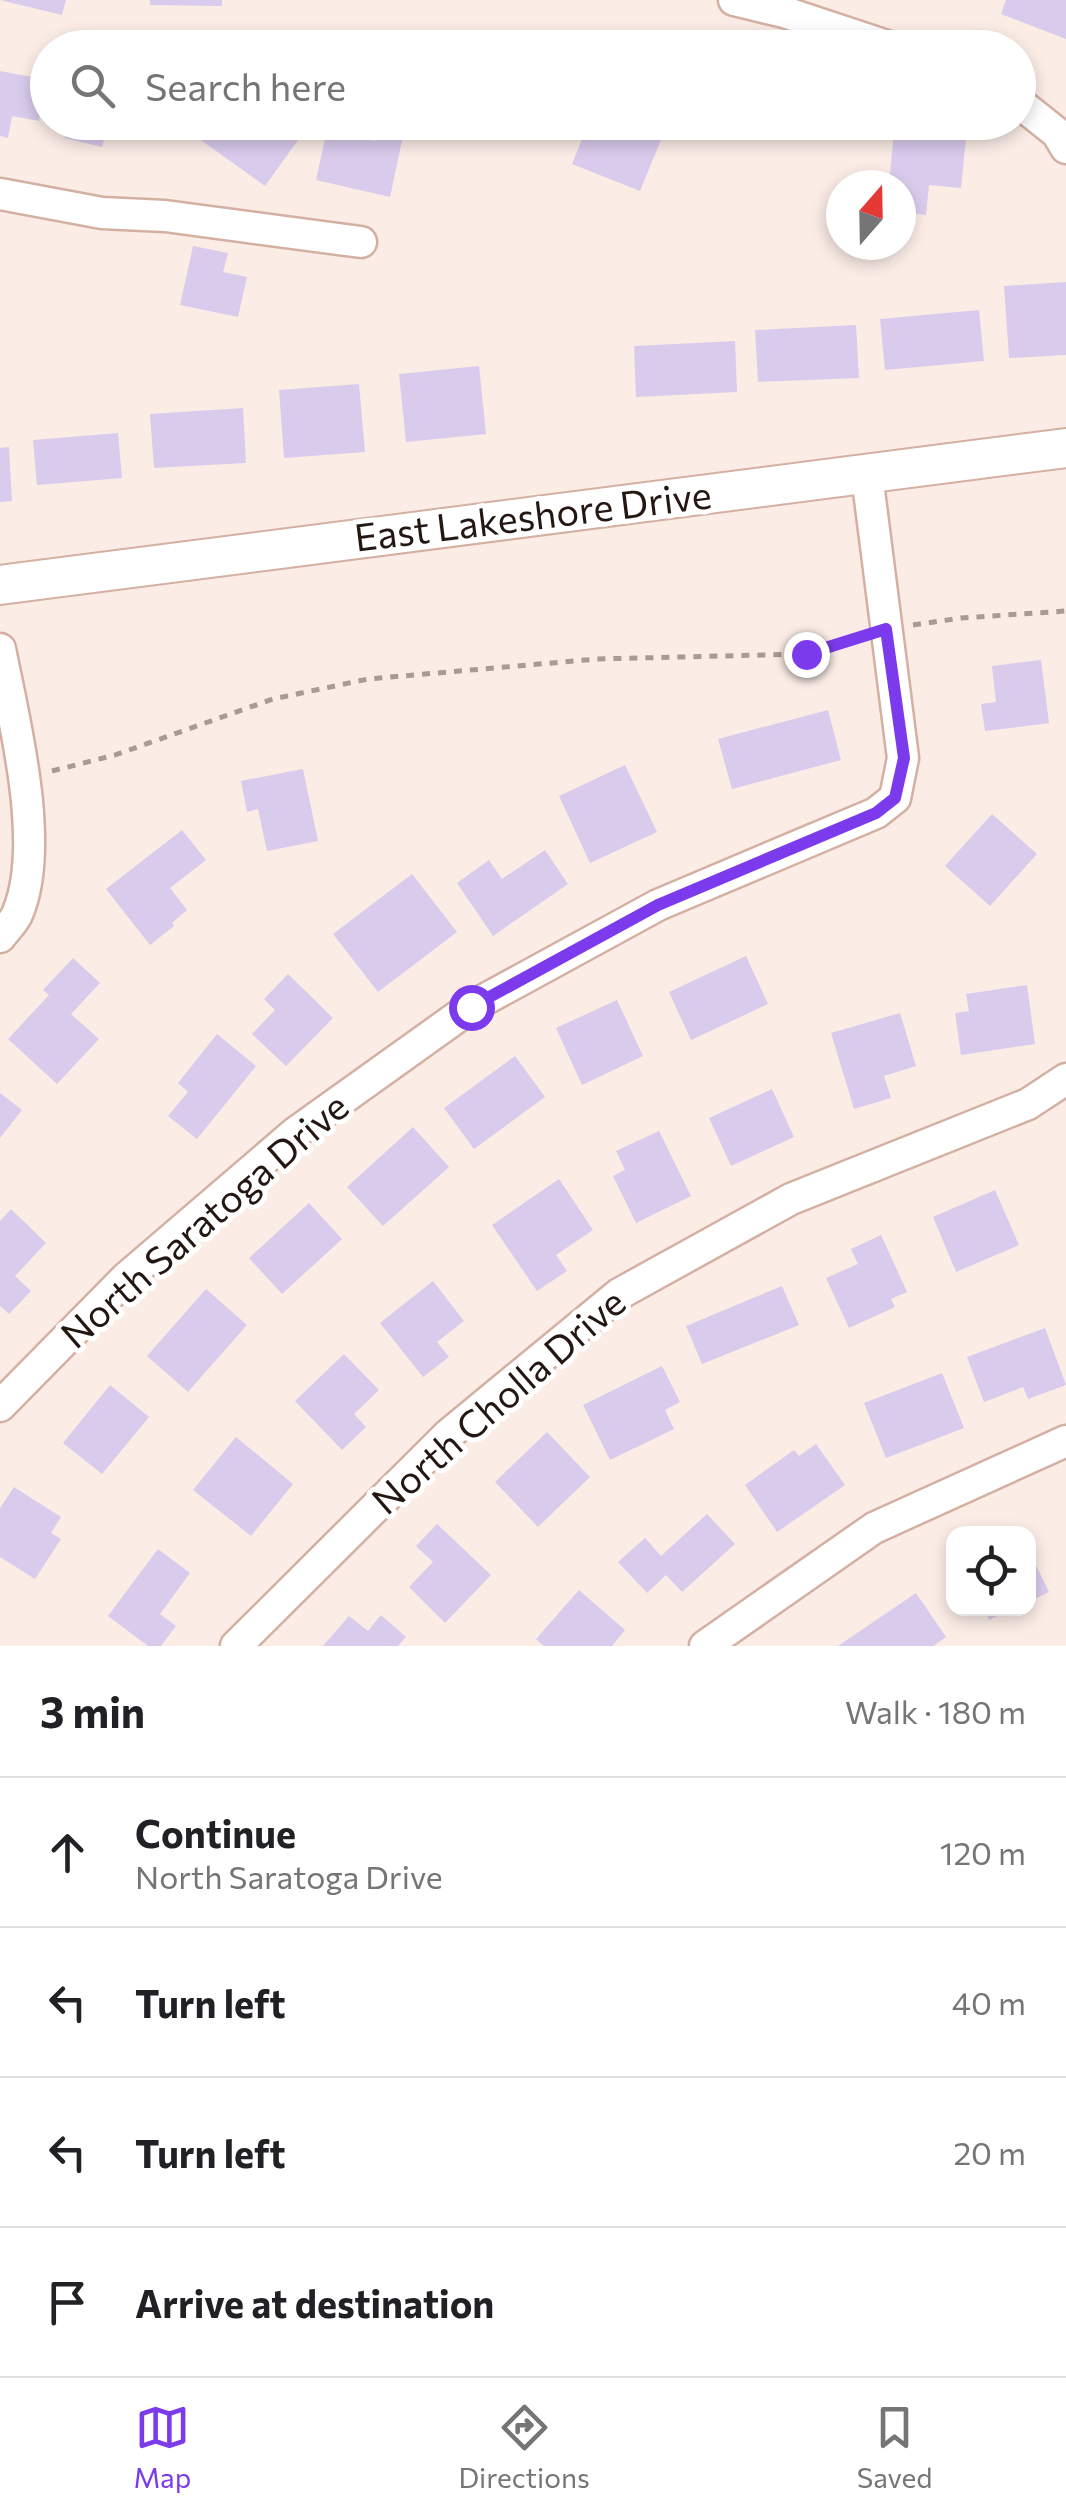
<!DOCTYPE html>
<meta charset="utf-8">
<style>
body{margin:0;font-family:Commissioner,sans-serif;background:#f6f6f6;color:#202124}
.controls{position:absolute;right:30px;bottom:30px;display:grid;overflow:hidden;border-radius:20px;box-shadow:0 5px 15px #0003}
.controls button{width:90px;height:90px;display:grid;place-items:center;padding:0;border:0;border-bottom:2px solid #e0e0e0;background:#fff;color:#202124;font:50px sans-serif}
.compass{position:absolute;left:826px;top:170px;width:90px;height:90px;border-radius:50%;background:#fff;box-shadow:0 5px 15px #0003;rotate:20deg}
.stop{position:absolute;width:30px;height:30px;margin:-22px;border:8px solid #7c3aed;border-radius:50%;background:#fff}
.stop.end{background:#7c3aed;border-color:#fff;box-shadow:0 2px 10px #0008}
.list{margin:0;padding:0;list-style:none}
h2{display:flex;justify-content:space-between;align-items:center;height:130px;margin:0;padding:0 40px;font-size:42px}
h2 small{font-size:32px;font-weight:400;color:#757577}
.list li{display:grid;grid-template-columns:65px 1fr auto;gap:30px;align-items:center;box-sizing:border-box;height:150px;padding:0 40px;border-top:2px solid #e0e0e0}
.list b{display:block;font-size:38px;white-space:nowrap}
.list p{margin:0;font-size:32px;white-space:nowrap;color:#757577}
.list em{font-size:32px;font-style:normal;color:#757577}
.icon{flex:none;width:55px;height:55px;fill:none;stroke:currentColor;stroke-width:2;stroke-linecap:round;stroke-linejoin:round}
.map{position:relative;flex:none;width:1066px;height:1646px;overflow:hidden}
.search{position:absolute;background:#fff;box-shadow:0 5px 15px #0003;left:30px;right:30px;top:30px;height:110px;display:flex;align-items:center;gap:25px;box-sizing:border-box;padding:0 35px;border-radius:55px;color:#757577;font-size:38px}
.sheet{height:730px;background:#fff}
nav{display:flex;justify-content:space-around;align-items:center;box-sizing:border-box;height:140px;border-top:2px solid #e0e0e0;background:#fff;font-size:28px;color:#757577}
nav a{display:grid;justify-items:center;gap:5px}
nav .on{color:#7c3aed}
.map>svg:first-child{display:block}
.building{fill:#d9cbec}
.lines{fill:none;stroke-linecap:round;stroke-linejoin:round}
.minor-casing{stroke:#d4b0a2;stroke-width:35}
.major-casing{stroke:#d4b0a2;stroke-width:42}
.path{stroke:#a89a94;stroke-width:5;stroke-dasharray:8 8;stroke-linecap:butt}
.minor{stroke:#fff;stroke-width:30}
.major{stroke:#fff;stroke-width:38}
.route{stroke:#7c3aed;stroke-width:12}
.labels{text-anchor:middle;stroke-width:10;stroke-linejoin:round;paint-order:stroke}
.street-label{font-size:38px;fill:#241712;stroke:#fff}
</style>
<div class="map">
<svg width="1066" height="1646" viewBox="0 0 1066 1646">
<rect width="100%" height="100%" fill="#fbece6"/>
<path class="building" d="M 0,0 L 66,0 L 62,15 Z
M 150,0 L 222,0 L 222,6 L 150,5 Z
M 1006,0 L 1066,0 L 1066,39 L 1001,14 Z
M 0,71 L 47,80 L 39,121 L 12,116 L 8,138 L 0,136 Z
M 69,122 L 109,122 L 102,147 L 65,138 Z
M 113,122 L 155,122 L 152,134 Z
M 188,122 L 274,122 L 298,140 L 265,186 L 184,128 Z
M 589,122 L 667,125 L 640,191 L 572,164 Z
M 378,126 L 404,131 L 390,197 L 316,180 L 327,130 L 375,141 Z
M 894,131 L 966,139 L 961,188 L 929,185 L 926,215 L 901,212 L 901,185 L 889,185 Z
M 193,246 L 228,253 L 223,272 L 247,277 L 238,317 L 180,305 Z
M 1066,282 L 1066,355 L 1009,358 L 1004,286 Z
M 979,310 L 984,361 L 885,370 L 880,319 Z
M 856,325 L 859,378 L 758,382 L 755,330 Z
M 735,341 L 737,392 L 636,397 L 634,346 Z
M 479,366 L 486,434 L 406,442 L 399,374 Z
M 359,384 L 365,452 L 284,458 L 279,390 Z
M 243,408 L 246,463 L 154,468 L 150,414 Z
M 118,433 L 122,478 L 37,485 L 33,440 Z
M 9,447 L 12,501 L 0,502 L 0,448 Z
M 1041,660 L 1049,723 L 985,731 L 981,704 L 996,702 L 992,666 Z
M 828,710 L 841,760 L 732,789 L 718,739 Z
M 625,765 L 657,832 L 590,863 L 559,796 Z
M 303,769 L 318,841 L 267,851 L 258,809 L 247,812 L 241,781 Z
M 992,814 L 1037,854 L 990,906 L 945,866 Z
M 182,830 L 206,860 L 170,888 L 187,910 L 172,923 L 174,926 L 150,945 L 106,889 Z
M 545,850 L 568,884 L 493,936 L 457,883 L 489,860 L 502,879 Z
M 412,874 L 457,932 L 378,992 L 333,934 Z
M 746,956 L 768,1004 L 691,1040 L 669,992 Z
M 73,958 L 100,983 L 71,1014 L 99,1039 L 57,1084 L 8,1039 L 49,995 L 43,990 Z
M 288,974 L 333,1018 L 286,1066 L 252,1034 L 275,1010 L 264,999 Z
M 1027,985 L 1035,1044 L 961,1055 L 955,1013 L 969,1011 L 966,994 Z
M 617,1000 L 643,1056 L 582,1085 L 556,1028 Z
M 900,1013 L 916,1066 L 884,1076 L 891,1098 L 854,1109 L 831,1033 Z
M 217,1034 L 256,1066 L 197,1139 L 168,1116 L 188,1092 L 178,1083 Z
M 515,1056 L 545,1097 L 474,1149 L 444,1108 Z
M 772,1089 L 794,1137 L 731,1166 L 709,1118 Z
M 0,1093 L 22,1110 L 0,1138 Z
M 413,1127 L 449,1167 L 383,1226 L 347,1187 Z
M 659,1131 L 691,1196 L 636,1223 L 613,1176 L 625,1170 L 616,1151 Z
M 559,1179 L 593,1230 L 556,1255 L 567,1271 L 537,1291 L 492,1225 Z
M 995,1190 L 1019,1245 L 956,1272 L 933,1217 Z
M 309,1203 L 342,1239 L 282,1294 L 249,1258 Z
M 11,1209 L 46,1243 L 15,1276 L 31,1291 L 9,1314 L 0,1306 L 0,1221 Z
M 881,1235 L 907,1292 L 891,1299 L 895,1307 L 849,1328 L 826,1278 L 858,1264 L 851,1249 Z
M 433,1281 L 464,1321 L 437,1342 L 449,1357 L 423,1377 L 380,1323 Z
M 782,1286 L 799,1325 L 702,1364 L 686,1326 Z
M 206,1289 L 247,1325 L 188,1392 L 147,1356 Z
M 1045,1328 L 1066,1385 L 1028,1399 L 1023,1387 L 984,1402 L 967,1357 Z
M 344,1354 L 379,1390 L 354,1414 L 366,1427 L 342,1450 L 295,1401 Z
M 662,1366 L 680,1402 L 665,1410 L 674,1429 L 610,1460 L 583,1405 Z
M 942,1373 L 964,1428 L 886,1458 L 864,1403 Z
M 110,1385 L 149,1417 L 102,1474 L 63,1443 Z
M 547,1432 L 590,1477 L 538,1527 L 495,1482 Z
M 236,1437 L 293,1484 L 251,1536 L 193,1490 Z
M 816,1444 L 845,1485 L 777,1532 L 745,1485 L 794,1450 L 799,1456 Z
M 14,1487 L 61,1517 L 51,1533 L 61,1539 L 35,1579 L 0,1557 L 0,1508 Z
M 707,1514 L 735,1544 L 682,1592 L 666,1575 L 647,1593 L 618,1562 L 645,1538 L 661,1556 Z
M 437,1524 L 491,1575 L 445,1623 L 409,1587 L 433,1562 L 416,1546 Z
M 158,1549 L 190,1573 L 160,1614 L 176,1626 L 161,1646 L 148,1646 L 108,1616 Z
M 1028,1549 L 1049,1592 L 1028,1602 Z
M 579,1590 L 625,1630 L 612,1646 L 544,1646 L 536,1639 Z
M 916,1593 L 946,1637 L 933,1646 L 838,1646 Z
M 984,1608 L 1014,1608 L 989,1620 Z
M 381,1615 L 406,1637 L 398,1646 L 323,1646 L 349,1616 L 368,1631 Z"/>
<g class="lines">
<defs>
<path id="minor" d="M 734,0 L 784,12 L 893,48
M 1018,102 L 1057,133 L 1066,148
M 0,194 L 102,213 L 165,216 L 361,242
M 0,649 C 14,720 46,844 18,912 C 15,921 6,929 0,937
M 0,1406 L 126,1278 L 295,1133 L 471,1007 L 658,905 L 876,813 L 895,798 L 903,758 L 867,475
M 236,1646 L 449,1434 L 619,1294 L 791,1199 L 1028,1104 L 1066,1079
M 705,1646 L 874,1528 L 1066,1441"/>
<path id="major" d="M 0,585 L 1066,448"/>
</defs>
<use href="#minor" class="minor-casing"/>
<use href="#major" class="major-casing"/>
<path class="path" d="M 913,625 L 961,618 L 1066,611
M 52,771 L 115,755 L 273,699 L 368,679 L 597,659 L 806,654 L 859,638"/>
<use href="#minor" class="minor"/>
<use href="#major" class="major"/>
</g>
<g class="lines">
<path class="route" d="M 471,1007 L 658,905 L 876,813 L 895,798 L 904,758 L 886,629 L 806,654"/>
</g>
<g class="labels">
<g class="street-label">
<text transform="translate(533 517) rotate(-7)" y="13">East Lakeshore Drive</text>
<text transform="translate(205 1221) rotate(-41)" y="13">North Saratoga Drive</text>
<text transform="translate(499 1402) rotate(-41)" y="13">North Cholla Drive</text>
</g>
</g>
</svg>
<div class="controls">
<button><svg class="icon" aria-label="locate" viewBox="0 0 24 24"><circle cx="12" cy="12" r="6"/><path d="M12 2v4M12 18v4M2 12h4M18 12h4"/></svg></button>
</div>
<svg class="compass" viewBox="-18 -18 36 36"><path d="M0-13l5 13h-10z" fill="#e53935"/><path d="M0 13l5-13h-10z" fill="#757577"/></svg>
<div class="stop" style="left:471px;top:1007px"></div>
<div class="stop end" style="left:806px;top:654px"></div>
<div class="search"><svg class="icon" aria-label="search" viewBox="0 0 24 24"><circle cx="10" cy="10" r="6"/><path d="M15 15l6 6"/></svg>Search here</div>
</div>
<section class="sheet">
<h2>3 min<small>Walk · 180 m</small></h2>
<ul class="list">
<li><svg class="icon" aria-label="ahead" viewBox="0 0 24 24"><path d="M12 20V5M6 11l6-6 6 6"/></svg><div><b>Continue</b><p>North Saratoga Drive</p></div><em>120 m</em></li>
<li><svg class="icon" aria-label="left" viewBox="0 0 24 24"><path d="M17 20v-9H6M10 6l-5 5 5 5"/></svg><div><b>Turn left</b></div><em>40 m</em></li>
<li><svg class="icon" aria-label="left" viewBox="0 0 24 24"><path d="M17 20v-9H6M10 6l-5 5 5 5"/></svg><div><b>Turn left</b></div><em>20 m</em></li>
<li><svg class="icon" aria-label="arrive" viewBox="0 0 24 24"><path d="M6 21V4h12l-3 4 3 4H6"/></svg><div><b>Arrive at destination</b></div></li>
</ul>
</section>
<nav>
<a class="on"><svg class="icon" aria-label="map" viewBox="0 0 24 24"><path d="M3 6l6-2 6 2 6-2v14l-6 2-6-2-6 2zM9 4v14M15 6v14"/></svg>Map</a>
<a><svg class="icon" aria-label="directions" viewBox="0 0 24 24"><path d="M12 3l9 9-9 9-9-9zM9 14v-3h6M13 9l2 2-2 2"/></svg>Directions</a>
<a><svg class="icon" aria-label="saved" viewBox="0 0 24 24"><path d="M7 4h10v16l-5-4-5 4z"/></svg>Saved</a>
</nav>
